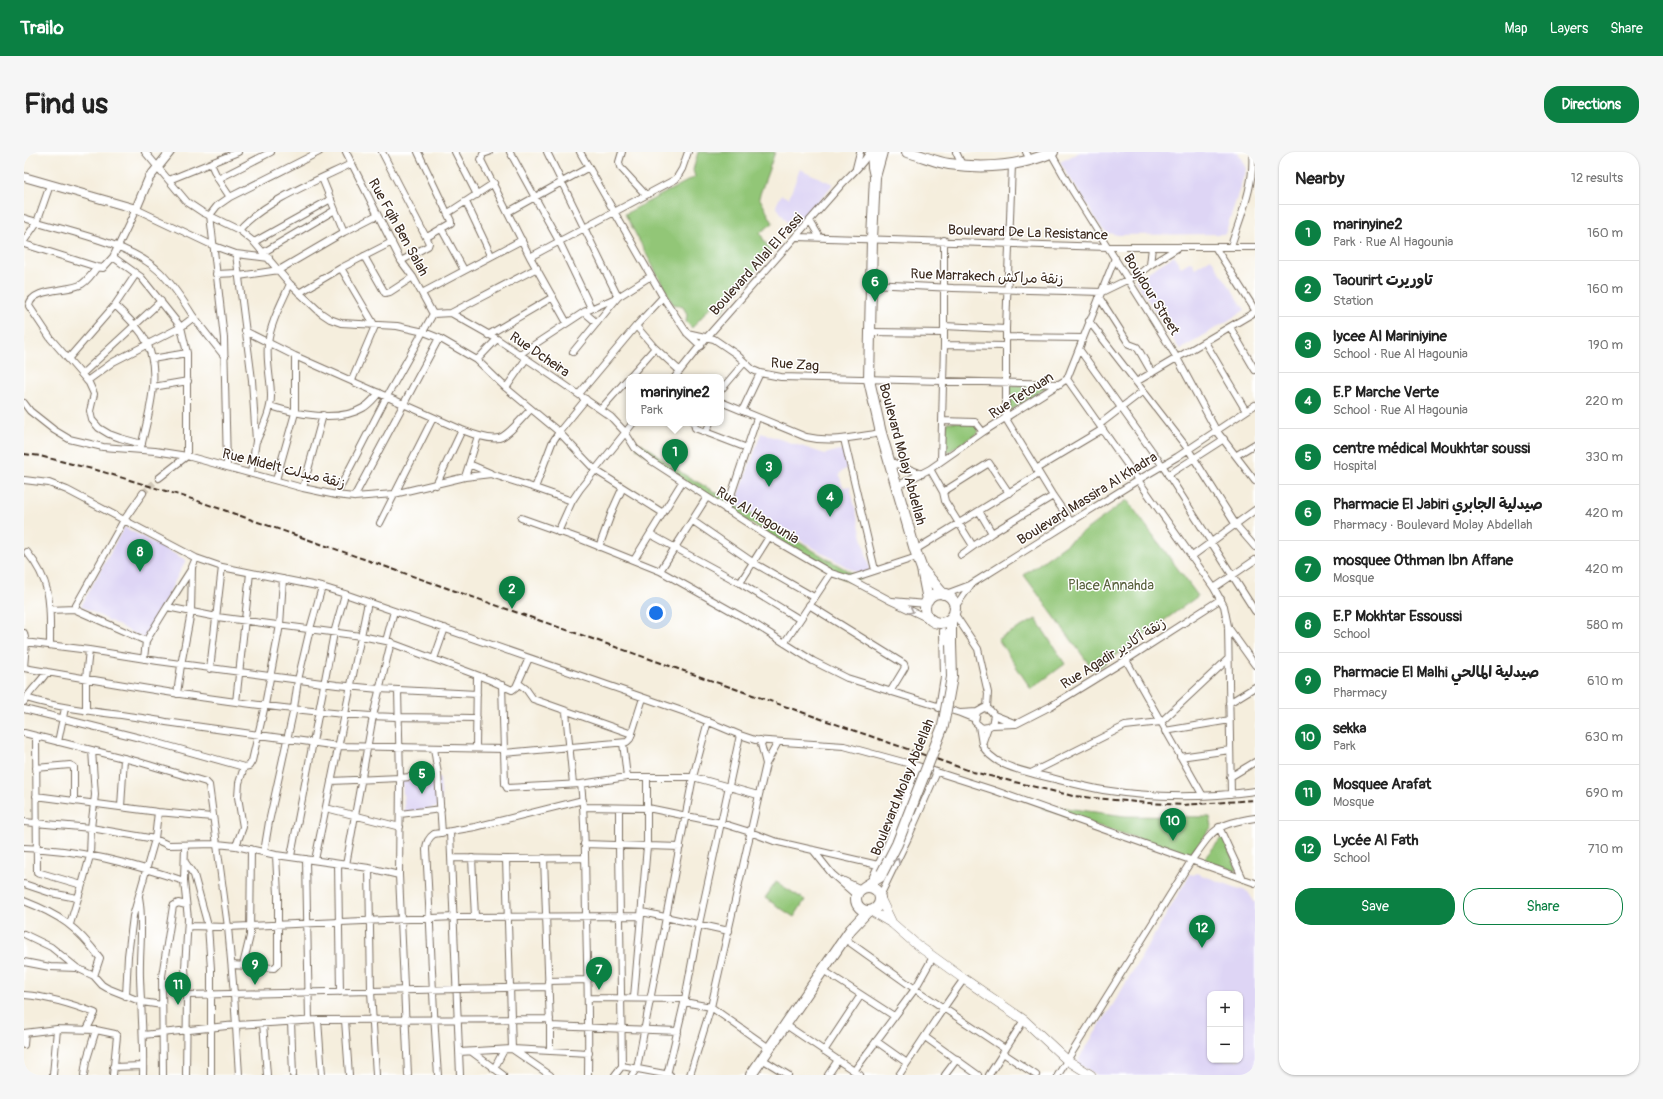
<!DOCTYPE html>
<meta charset="utf-8">
<style>
body{margin:0;font-family:Pangolin,"Playpen Sans Arabic",sans-serif;background:#f6f6f6;color:#222}
.controls{position:absolute;right:12px;bottom:12px;display:grid;overflow:hidden;border-radius:8px;box-shadow:0 1px 3px #0004}
.controls button{width:36px;height:36px;display:grid;place-items:center;padding:0;border:0;border-bottom:1px solid #e0e0e0;background:#fff;color:#222;font:20px sans-serif}
.you{position:absolute;left:632px;top:461px;width:14px;height:14px;margin:-10px;border:3px solid #fff;border-radius:50%;background:#1a73e8;box-shadow:0 0 0 6px #1a73e833}
.badge{display:grid;place-items:center;width:26px;height:26px;border-radius:50%;background:#0b8043;color:#fff;font-size:13px;font-weight:700}
.pin{position:absolute;translate:-50% -33px;filter:drop-shadow(0 1px 2px #0008)}
.pin::after{content:'';position:absolute;top:21px;width:14px;height:12px;background:inherit;clip-path:polygon(0 0,100% 0,50% 100%)}
.popup{position:absolute;left:602px;top:222px;width:98px;height:52px;box-sizing:border-box;display:grid;place-content:center;border-radius:8px;background:#fff;filter:drop-shadow(0 1px 3px #0005);font-size:13px;white-space:nowrap;color:#767676}
.popup b{font-size:15px;color:#222}
.popup::after{content:'';position:absolute;left:50%;top:100%;margin-left:-8px;border:8px solid transparent;border-top-color:#fff}
.list{margin:0;padding:0;list-style:none}
h2{display:flex;justify-content:space-between;align-items:center;height:52px;margin:0;padding:0 16px;font-size:17px}
h2 small{font-size:13px;font-weight:400;color:#767676}
.list li{display:grid;grid-template-columns:26px 1fr auto;gap:12px;align-items:center;box-sizing:border-box;height:56px;padding:0 16px;border-top:1px solid #e0e0e0}
.list b{display:block;font-size:15px;white-space:nowrap}
.list p{margin:0;font-size:13px;white-space:nowrap;color:#767676}
.list em{font-size:13px;font-style:normal;color:#767676}
.actions{display:flex;gap:8px;padding:12px 16px}
.actions a{flex:1;padding:9px 0;border:1px solid #0b8043;border-radius:16px;text-align:center;font-size:14px;color:#0b8043}
.actions .main{background:#0b8043;color:#fff}
.map{position:relative;flex:none;width:1231px;height:923px;overflow:hidden;border-radius:16px}
header{display:flex;align-items:center;gap:24px;box-sizing:border-box;height:56px;padding:0 20px;background:#0b8043;color:#fff}
header strong{font-size:19px}
nav{display:flex;gap:22px;margin-inline-start:auto;font-size:14px}
.intro{display:flex;align-items:center;justify-content:space-between;box-sizing:border-box;height:96px;padding:0 24px}
h1{margin:0;font-size:28px}
.button{padding:10px 18px;border-radius:16px;background:#0b8043;color:#fff;font-size:14px;font-weight:700}
main{display:flex;gap:24px;padding:0 24px}
aside{flex:1;background:#fff;border-radius:16px;box-shadow:0 1px 3px #0004}
.map>svg:first-child{display:block}
.built{fill:#ded5f5;fill-rule:evenodd}
.green{fill:#92c677;stroke:#66784a}
.lines{fill:none;stroke-linecap:round;stroke-linejoin:round}
.minor-tunnel{stroke:#d0c7b7;stroke-width:6;stroke-dasharray:6 3;stroke-linecap:butt}
.minor-casing{stroke:#7c6f61;stroke-width:8}
.tertiary-casing{stroke:#7c6f61;stroke-width:10}
.secondary-casing{stroke:#7c6f61;stroke-width:10}
.primary-casing{stroke:#7c6f61;stroke-width:12}
.minor{stroke:#fff;stroke-width:6}
.tertiary{stroke:#fff;stroke-width:8}
.secondary{stroke:#fff;stroke-width:9}
.primary{stroke:#fff;stroke-width:10}
.rail{stroke:#3b2a1e;stroke-width:2;stroke-dasharray:6 3;stroke-linecap:butt}
.primary-bridge-casing{stroke:#7c6f61;stroke-width:12;stroke-linecap:butt}
.primary-bridge{stroke:#fff;stroke-width:10}
.oneway{stroke:#a79f9a}
.labels{text-anchor:middle;stroke-width:3;stroke-linejoin:round;paint-order:stroke}
.street-label{font-size:14px;fill:#3b2a1e;stroke:#fff}
.park-label{font-size:14px;fill:#59613d;stroke:#fff}
</style>
<header>
<strong>Trailo</strong>
<nav><a>Map</a><a>Layers</a><a>Share</a></nav>
</header>
<div class="intro"><h1>Find us</h1><a class="button">Directions</a></div>
<main>
<div class="map">
<svg width="1231" height="923" viewBox="0 0 1231 923">
<rect width="100%" height="100%" fill="#fff"/>
<filter id="ink" filterUnits="userSpaceOnUse"><feTurbulence type="fractalNoise" baseFrequency=".025" numOctaves="2"/><feDisplacementMap in="SourceGraphic" scale="8" xChannelSelector="R" yChannelSelector="G"/><feConvolveMatrix kernelMatrix="1 2 1 2 8 2 1 2 1" color-interpolation-filters="sRGB"/></filter>
<filter id="wash" filterUnits="userSpaceOnUse"><feTurbulence type="fractalNoise" baseFrequency=".012" numOctaves="4" result="noise"/><feDisplacementMap in="SourceGraphic" scale="16" xChannelSelector="R" yChannelSelector="G"/><feGaussianBlur stdDeviation="0.9" result="paint"/><feColorMatrix in="noise" values="0 0 0 0 0 0 0 0 0 0 0 0 0 0 0 0 0 1.4 0 .05"/><feComposite in="paint" operator="in"/></filter>
<g filter="url(#wash)">
<rect width="100%" height="100%" fill="#f5eedd"/>
<path class="built" d="M 1056,0 L 1214,0 L 1222,17 L 1201,82 L 1094,83 L 1084,81 L 1078,77 L 1036,10 Z
M 776,17 L 809,32 L 770,80 L 752,54 L 757,43 L 765,46 Z
M 1150,104 L 1157,115 L 1167,109 L 1171,116 L 1187,106 L 1221,158 L 1156,198 L 1111,128 Z
M 737,281 L 801,302 L 820,297 L 823,316 L 815,322 L 819,335 L 826,334 L 846,419 L 835,422 L 712,351 Z
M 100,375 L 162,408 L 121,487 L 57,454 Z
M 416,626 L 418,654 L 381,663 L 378,629 Z
M 1172,721 L 1224,740 L 1231,751 L 1231,923 L 1073,923 L 1054,912 L 1055,909 L 1054,908 L 1093,846 L 1166,722 L 1170,723 ZM 1186,842 L 1216,842 L 1216,908 L 1186,908 Z"/>
<path class="green" d="M 674,0 L 751,0 L 735,45 L 749,71 L 736,81 L 747,101 L 697,160 L 688,153 L 668,176 L 662,170 L 663,162 L 659,155 L 649,152 L 601,62 L 671,25 L 669,18 Z
M 985,233 L 1020,234 L 1021,236 L 986,259 Z
M 923,270 L 950,270 L 955,280 L 923,301 L 921,299 Z
M 617,291 L 661,323 L 705,348 L 701,353 L 662,330 L 612,296 Z
M 1103,348 L 1174,444 L 1070,519 L 1000,423 Z
M 711,353 L 838,427 L 827,430 L 823,429 L 708,360 Z
M 1012,467 L 1041,512 L 1007,537 L 974,487 Z
M 1019,653 L 1101,664 L 1186,665 L 1188,674 L 1166,703 L 1018,656 Z
M 1199,684 L 1213,717 L 1212,719 L 1179,708 Z
M 752,730 L 781,748 L 770,765 L 741,746 Z"/>
</g>
<g filter="url(#ink)">
<g class="lines">
<path class="minor-tunnel" d="M 119,341 L 135,326"/>
<defs>
<path id="minor" d="M 121,0 L 163,50 L 178,60 L 215,78 L 230,90 L 266,132 L 297,161 L 306,167 L 317,171 L 373,174 L 400,180 L 415,186 L 453,208 L 482,236 L 535,280 L 571,318 L 639,361
M 322,0 L 377,109 L 389,125 L 409,162
M 358,0 L 405,91 L 404,94 L 377,109
M 394,0 L 427,69 L 427,71 L 403,85
M 431,0 L 453,43
M 465,0 L 459,2 L 457,8 L 506,105 L 543,171
M 486,0 L 535,89 L 567,156
M 523,0 L 594,145 L 549,200
M 556,0 L 639,145 L 663,181 L 677,194
M 598,0 L 595,10 L 596,15 L 621,42
M 932,0 L 938,13
M 1002,0 L 1006,8
M 1027,1 L 1048,38 L 1153,206 L 1192,278 L 1231,329
M 187,12 L 194,27 L 206,45
M 988,12 L 982,177 L 982,267 L 1029,344 L 1047,370
M 832,16 L 836,0
M 298,26 L 320,80
M 194,27 L 247,0
M 145,28 L 214,0
M 442,50 L 467,103
M 484,60 L 565,15
M 424,61 L 470,31
M 0,66 C 41,79 105,90 136,120 C 149,133 159,148 169,164 C 179,178 190,191 201,205
M 786,69 L 795,84
M 417,76 L 440,118
M 215,78 C 239,50 294,28 327,12
M 773,85 L 1084,95 L 1231,95
M 0,89 L 13,70 L 26,33
M 230,90 L 307,47
M 0,92 L 73,115 L 79,116 L 89,105 L 112,57 L 190,94 L 212,102 L 245,106
M 1207,94 C 1217,63 1231,33 1228,0
M 1191,95 L 1231,158
M 240,100 L 311,58
M 212,102 L 228,228 L 232,289 L 227,321
M 340,104 L 361,141 L 366,140 L 389,125
M 89,105 L 117,125 L 157,175 L 163,201 L 163,304 L 135,326
M 506,105 L 652,27 L 658,17 L 664,0
M 1126,113 L 1128,95
M 73,115 C 69,121 64,128 58,132 C 46,140 7,135 5,154 L 27,187 L 65,231 L 70,242 L 66,259 L 68,268 L 75,276 L 85,282 L 96,286 L 118,292
M 317,116 L 351,174 L 328,228
M 192,122 L 214,121
M 215,124 L 255,118 L 320,80 L 353,63
M 848,132 L 929,136 L 1078,140 L 1115,122 L 1126,113 L 1155,95
M 275,141 L 317,116 L 368,90
M 398,141 L 498,88
M 1075,145 L 1105,192 L 1113,195 L 1128,221
M 91,153 C 100,162 110,171 118,182 C 140,215 125,260 117,295
M 560,160 L 573,171
M 427,161 L 513,116
M 409,162 L 427,161 L 473,187 L 528,224 L 587,265 L 601,280 L 611,296 L 626,308 L 745,385 L 807,421 L 826,427 L 867,449 L 909,469
M 1065,169 L 1164,297 L 1212,373 L 1231,395
M 612,174 L 631,196 L 656,219
M 920,174 L 982,177
M 1206,175 L 1231,218
M 221,179 L 271,204 L 438,278 C 448,282 465,288 475,286 C 484,284 500,264 507,257
M 847,180 L 920,181
M 663,181 L 690,187 L 712,202 L 729,218 L 736,221 L 757,225 L 1036,232
M 464,183 L 529,145
M 983,185 L 1059,186
M 1181,190 L 1222,259
M 920,193 L 982,194
M 1055,197 L 1138,313 L 1231,459
M 496,202 L 560,160 L 594,145 L 627,124
M 44,207 L 91,153 L 112,122
M 128,207 L 163,201
M 453,208 L 473,187
M 58,222 L 137,149
M 651,225 L 683,185 L 817,33 C 825,24 842,10 845,0
M 1043,227 L 1190,436 L 1200,454 L 1204,474 L 1207,642
M 63,229 L 89,210 L 157,175 L 170,165
M 1112,230 L 1231,160
M 129,235 L 164,229
M 482,236 L 502,207
M 697,238 L 720,211
M 555,242 L 612,174 L 639,145
M 697,250 L 782,285 C 807,291 831,285 857,281
M 0,251 L 6,259 L 30,278 L 45,287 L 79,295 L 131,299 L 163,304 L 279,336 L 312,343 L 330,345 L 370,342 L 441,325 L 467,322 L 511,336 L 548,349
M 246,254 C 272,262 314,271 339,256 C 346,252 350,246 355,241
M 577,257 L 631,196
M 718,259 L 736,221
M 918,269 L 951,270 L 959,280
M 670,271 L 671,276 L 723,296
M 1076,272 L 1119,239
M 682,280 L 686,271
M 820,287 L 851,418
M 233,288 C 239,274 247,260 247,244 C 247,227 242,210 244,192 C 246,172 258,150 266,132
M 1213,303 L 1231,292
M 865,309 L 898,322
M 917,309 L 920,193 L 920,88
M 445,312 L 466,321
M 203,314 L 200,186 L 186,63 L 193,54 L 206,45 L 295,0
M 906,317 L 919,340 L 921,349 L 949,394
M 1012,317 L 1079,277
M 1144,323 L 1200,287
M 441,325 L 454,284
M 0,328 L 25,331 L 43,338 L 172,406 L 198,415 L 298,435 L 321,442 L 661,560 L 716,583 L 731,588 L 820,594 L 894,614 L 969,638 L 1231,731
M 252,328 L 271,261 L 271,204
M 412,333 L 438,278
M 873,334 L 906,317 L 959,280 L 1043,227 L 1091,106
M 279,336 L 299,263
M 511,336 L 528,291 L 535,280 L 562,247
M 919,340 L 965,311 L 985,341
M 312,343 L 363,244 L 409,162
M 330,345 L 415,186
M 702,358 L 733,266
M 955,359 L 968,381
M 497,366 L 559,388 L 636,419 L 729,471 L 789,509 L 823,526 L 936,561
M 669,369 L 730,411 L 790,445
M 356,371 L 409,266
M 534,380 L 548,349 L 556,337 L 609,271
M 626,382 L 716,431 L 775,467
M 575,395 L 589,357 L 598,337
M 891,398 L 1015,322
M 3,400 C 29,432 26,454 26,493
M 937,403 L 968,381 L 1029,344
M 1167,405 L 1231,358
M 610,408 L 658,330
M 636,419 L 683,345
M 826,427 L 893,405
M 716,431 L 745,385
M 1190,436 L 1231,408
M 922,442 L 946,433 L 1114,328 L 1153,305 L 1231,253
M 868,449 L 902,452
M 785,453 L 880,512 L 881,515 L 880,517 L 866,540
M 143,455 L 168,416
M 931,455 L 946,434
M 50,457 L 100,368 L 119,341
M 26,458 L 50,457 L 122,489
M 930,461 L 954,497 L 964,541 L 963,556
M 1204,475 L 1231,513
M 0,481 L 2,490 L 0,516
M 362,489 L 370,459
M 0,490 L 65,498 L 134,509 L 313,533 L 355,537 L 453,542
M 761,490 L 807,421
M 120,507 L 122,489 L 143,455 L 193,465 L 337,484 L 362,489 L 466,528 L 488,538 L 492,535 L 505,506
M 410,507 L 421,476
M 1102,508 L 1179,644
M 0,516 C 115,536 230,556 347,564 C 382,566 418,565 453,566
M 186,517 L 198,415
M 494,531 L 502,537 L 509,547 L 608,582
M 478,533 L 481,632 L 483,636 L 557,632 L 603,625 L 669,625 L 734,643
M 374,538 L 376,626 L 375,723 L 384,923
M 153,542 L 157,513 L 167,460 L 168,415 L 172,406
M 2,546 C 48,560 95,561 142,570 L 314,594 L 480,597
M 0,550 C 6,538 16,531 23,520
M 212,550 L 226,421
M 1205,551 L 1231,535
M 915,556 L 920,525 L 919,479
M 0,557 L 116,586 L 220,615 L 225,614 L 228,609 L 241,553 L 256,473 L 259,427
M 62,559 L 62,526 L 65,498
M 542,560 L 549,632
M 970,563 L 990,571
M 951,567 L 936,561 L 953,560
M 968,573 L 970,563 L 966,558 L 960,556 L 953,560 L 951,570 L 958,576 L 964,575 L 968,573 L 992,572 L 1027,554 L 1102,508 L 1197,447
M 955,574 L 958,592 L 964,575
M 1141,579 L 1206,568
M 0,581 L 115,610 L 182,630 L 185,633 L 204,775 L 210,842 L 215,923
M 12,584 L 13,720 L 58,733
M 736,588 L 742,612
M 34,590 L 41,556
M 599,591 L 603,625
M 958,592 C 966,612 995,618 1014,623 C 1036,628 1057,634 1079,638 C 1129,646 1181,646 1231,639
M 452,595 L 453,524
M 410,596 L 414,622 L 418,681
M 480,601 L 603,590 L 606,587 L 619,546
M 1156,605 L 1206,598
M 12,616 L 46,613 L 50,615 L 50,649
M 1007,621 L 1101,574 L 1137,570 L 1204,507
M 1206,625 L 1231,610
M 307,629 L 376,626 L 414,622
M 557,632 C 562,675 561,719 562,762 C 563,816 565,869 564,923
M 12,644 L 134,660 L 188,665
M 97,655 L 100,606
M 559,655 L 624,656 L 697,671 L 726,680 L 750,689 L 854,713
M 302,656 L 376,675
M 376,662 L 417,657
M 0,670 L 67,676 L 131,687 L 144,693 L 193,692 L 212,694 L 252,703 L 345,716 L 375,723
M 1195,675 L 1219,727
M 426,680 L 436,923
M 560,692 L 656,695
M 161,693 L 160,729 L 164,767 L 161,816 L 163,843 L 162,923
M 212,694 L 219,675 L 214,645 L 215,631 L 220,615
M 0,696 C 55,697 108,712 160,729
M 789,698 L 808,722 L 832,743
M 240,700 L 245,670 L 270,556 L 274,528 L 286,477 L 298,435
M 267,704 L 310,481 L 321,442
M 428,706 L 482,707 L 561,706
M 448,706 L 451,765
M 520,706 L 526,874 L 654,879
M 282,707 L 285,869
M 482,707 L 488,897 L 526,923
M 291,708 L 344,450
M 161,710 L 170,723 L 184,774 L 187,817 L 187,923
M 314,712 L 316,840
M 322,713 L 349,564 L 367,490
M 345,716 L 347,839 L 352,923
M 818,728 L 837,737
M 847,729 L 865,689 L 894,614
M 0,732 L 27,741 L 53,746
M 856,744 L 884,686 L 913,620
M 115,745 C 120,772 115,798 116,825 C 117,857 120,890 119,923
M 0,749 C 36,763 53,775 76,806 L 70,824
M 618,760 L 705,779
M 46,772 L 58,733 L 66,704 L 67,676 L 71,643 L 68,598
M 164,774 L 204,775 L 431,765 L 617,764
M 0,782 L 27,795 L 53,816 L 70,824 L 78,833 L 83,836 L 118,850 L 138,853
M 821,787 L 891,837 L 981,897
M 0,810 L 26,815 L 53,816
M 208,813 L 250,816 L 254,812 L 254,743 L 252,703
M 219,813 L 226,784 L 227,697
M 799,818 L 870,864
M 524,829 L 564,828
M 0,843 C 25,845 48,852 71,861 L 63,877
M 163,843 L 524,835
M 102,844 L 104,804 L 109,764 L 131,687 L 134,660
M 610,845 L 623,694 L 623,625
M 564,846 L 661,847
M 660,850 L 687,855 L 745,896
M 294,868 L 298,923
M 321,868 L 325,923
M 267,869 L 269,923
M 239,871 L 243,923
M 762,873 L 836,923
M 526,874 L 526,899
M 0,881 L 33,877 L 72,878 L 91,882 L 93,884 L 89,923
M 119,883 L 212,873 L 294,868 L 526,867
M 901,885 L 954,923
M 852,889 L 883,911
M 0,893 L 1,881
M 800,899 L 837,843
M 435,900 L 488,897 L 565,901
M 448,900 L 479,923
M 979,901 L 1012,923
M 738,907 L 764,923
M 598,914 L 646,923
M 89,915 L 119,914
M 470,917 L 480,898
M 830,919 L 891,837 L 909,805
M 29,923 L 33,877
M 60,923 L 62,910 L 72,878
M 139,923 L 138,824 L 149,754 L 154,751 L 162,753
M 414,923 C 408,848 407,773 402,698 C 402,691 404,686 410,682 L 451,675 L 559,648
M 591,923 L 598,914 L 595,694 L 595,656
M 608,923 L 613,916 L 669,625 L 684,569
M 643,923 L 661,847 L 675,772 L 716,583
M 666,923 L 687,855 L 742,612 L 754,590
M 804,923 L 814,908
M 875,923 C 897,891 917,858 940,827
M 921,923 L 933,907
M 965,923 L 1000,868
M 1034,923 L 1167,709 C 1190,677 1191,672 1231,666"/>
<path id="tertiary" d="M 0,25 L 112,57 L 125,26 L 146,0"/>
<path id="secondary" d="M 856,746 L 868,771
M 847,759 L 869,772 L 893,793 L 940,827 L 1000,868 L 1043,908 L 1067,923"/>
<path id="primary" d="M 848,0 L 849,15 L 851,24
M 858,0 L 851,25 L 848,87 L 845,228 L 857,281 L 891,398 L 898,417 L 904,448
M 883,0 C 897,3 911,10 925,12 C 960,17 997,14 1029,0
M 898,417 L 919,442
M901 456a15 15 0 1 1 30 0a15 15 0 1 1-30 0Z
M 927,492 L 927,466
M832 747a12 12 0 1 1 24 0a12 12 0 1 1-24 0Z
M 840,735 L 856,725 L 858,721
M 727,923 L 827,777 L 844,759"/>
</defs>
<use href="#minor" class="minor-casing"/>
<use href="#tertiary" class="tertiary-casing"/>
<use href="#secondary" class="secondary-casing"/>
<use href="#primary" class="primary-casing"/>
<use href="#minor" class="minor"/>
<use href="#tertiary" class="tertiary"/>
<use href="#secondary" class="secondary"/>
<use href="#primary" class="primary"/>
<path class="rail" d="M 0,302 L 16,304 L 76,319 L 171,348 L 949,620 L 1049,644 L 1123,651 L 1159,653 L 1231,648"/>
<defs>
<path id="primary-bridge" d="M 858,721 L 873,692 L 919,574 L 928,525 L 927,492"/>
</defs>
<use href="#primary-bridge" class="primary-bridge-casing"/>
<use href="#primary-bridge" class="primary-bridge"/>
</g>
<defs><path id="oneway-chevron" d="M-2-3.5L2.5 0L-2 3.5" fill="none" stroke-width="1.6" stroke-linecap="round" stroke-linejoin="round"/></defs>
<g class="oneway">
<use href="#oneway-chevron" transform="translate(887 459) rotate(25)"/>
<use href="#oneway-chevron" transform="translate(873 709) rotate(-65)"/>
</g>
</g>
<g class="labels">
<g class="street-label">
<text transform="translate(375 75) rotate(61)" y="5">Rue Fqih Ben Salah</text>
<text transform="translate(1004 80) rotate(2)" y="5">Boulevard De La Resistance</text>
<text transform="translate(732 112) rotate(-48)" y="5">Boulevard Allal El Fassi</text>
<text transform="translate(963 124) rotate(2)" y="5">Rue Marrakech زنقة مراكش</text>
<text transform="translate(1128 142) rotate(58)" y="5">Boujdour Street</text>
<text transform="translate(516 202) rotate(34)" y="5">Rue Dcheira</text>
<text transform="translate(771 212) rotate(4)" y="5">Rue Zag</text>
<text transform="translate(997 243) rotate(-33)" y="5">Rue Tetouan</text>
<text transform="translate(879 302) rotate(75)" y="5">Boulevard Molay Abdellah</text>
<text transform="translate(260 316) rotate(14)" y="5">Rue Midelt زنقة ميدلت</text>
<text transform="translate(1063 346) rotate(-32)" y="5">Boulevard Massira Al Khadra</text>
<text transform="translate(734 363) rotate(32)" y="5">Rue Al Hagounia</text>
<text transform="translate(1089 501) rotate(-32)" y="5">Rue Agadir زنقة أكادير</text>
<text transform="translate(878 635) rotate(-68)" y="5">Boulevard Molay Abdellah</text>
</g>
<g class="park-label">
<text x="1087" y="438">Place Annahda</text>
</g>
</g>
</svg>
<div class="controls">
<button>+</button>
<button>−</button>
</div>
<div class="you"></div>
<div class="pin badge" style="left:651px;top:320px">1</div>
<div class="popup"><b>marinyine2</b>Park</div>
<div class="pin badge" style="left:488px;top:457px">2</div>
<div class="pin badge" style="left:745px;top:335px">3</div>
<div class="pin badge" style="left:806px;top:365px">4</div>
<div class="pin badge" style="left:398px;top:642px">5</div>
<div class="pin badge" style="left:851px;top:150px">6</div>
<div class="pin badge" style="left:575px;top:838px">7</div>
<div class="pin badge" style="left:116px;top:420px">8</div>
<div class="pin badge" style="left:231px;top:833px">9</div>
<div class="pin badge" style="left:1149px;top:689px">10</div>
<div class="pin badge" style="left:154px;top:853px">11</div>
<div class="pin badge" style="left:1178px;top:796px">12</div>
</div>
<aside>
<h2>Nearby<small>12 results</small></h2>
<ul class="list">
<li><span class="badge">1</span><div><b>marinyine2</b><p>Park · Rue Al Hagounia</p></div><em>160 m</em></li>
<li><span class="badge">2</span><div><b>Taourirt تاوريرت</b><p>Station</p></div><em>160 m</em></li>
<li><span class="badge">3</span><div><b>lycee Al Mariniyine</b><p>School · Rue Al Hagounia</p></div><em>190 m</em></li>
<li><span class="badge">4</span><div><b>E.P Marche Verte</b><p>School · Rue Al Hagounia</p></div><em>220 m</em></li>
<li><span class="badge">5</span><div><b>centre médical Moukhtar soussi</b><p>Hospital</p></div><em>330 m</em></li>
<li><span class="badge">6</span><div><b>Pharmacie El Jabiri صيدلية الجابري</b><p>Pharmacy · Boulevard Molay Abdellah</p></div><em>420 m</em></li>
<li><span class="badge">7</span><div><b>mosquee Othman Ibn Affane</b><p>Mosque</p></div><em>420 m</em></li>
<li><span class="badge">8</span><div><b>E.P Mokhtar Essoussi</b><p>School</p></div><em>580 m</em></li>
<li><span class="badge">9</span><div><b>Pharmacie El Malhi صيدلية المالحي</b><p>Pharmacy</p></div><em>610 m</em></li>
<li><span class="badge">10</span><div><b>sekka</b><p>Park</p></div><em>630 m</em></li>
<li><span class="badge">11</span><div><b>Mosquee Arafat</b><p>Mosque</p></div><em>690 m</em></li>
<li><span class="badge">12</span><div><b>Lycée Al Fath</b><p>School</p></div><em>710 m</em></li>
</ul>
<div class="actions"><a class="main">Save</a><a>Share</a></div>
</aside>
</main>
